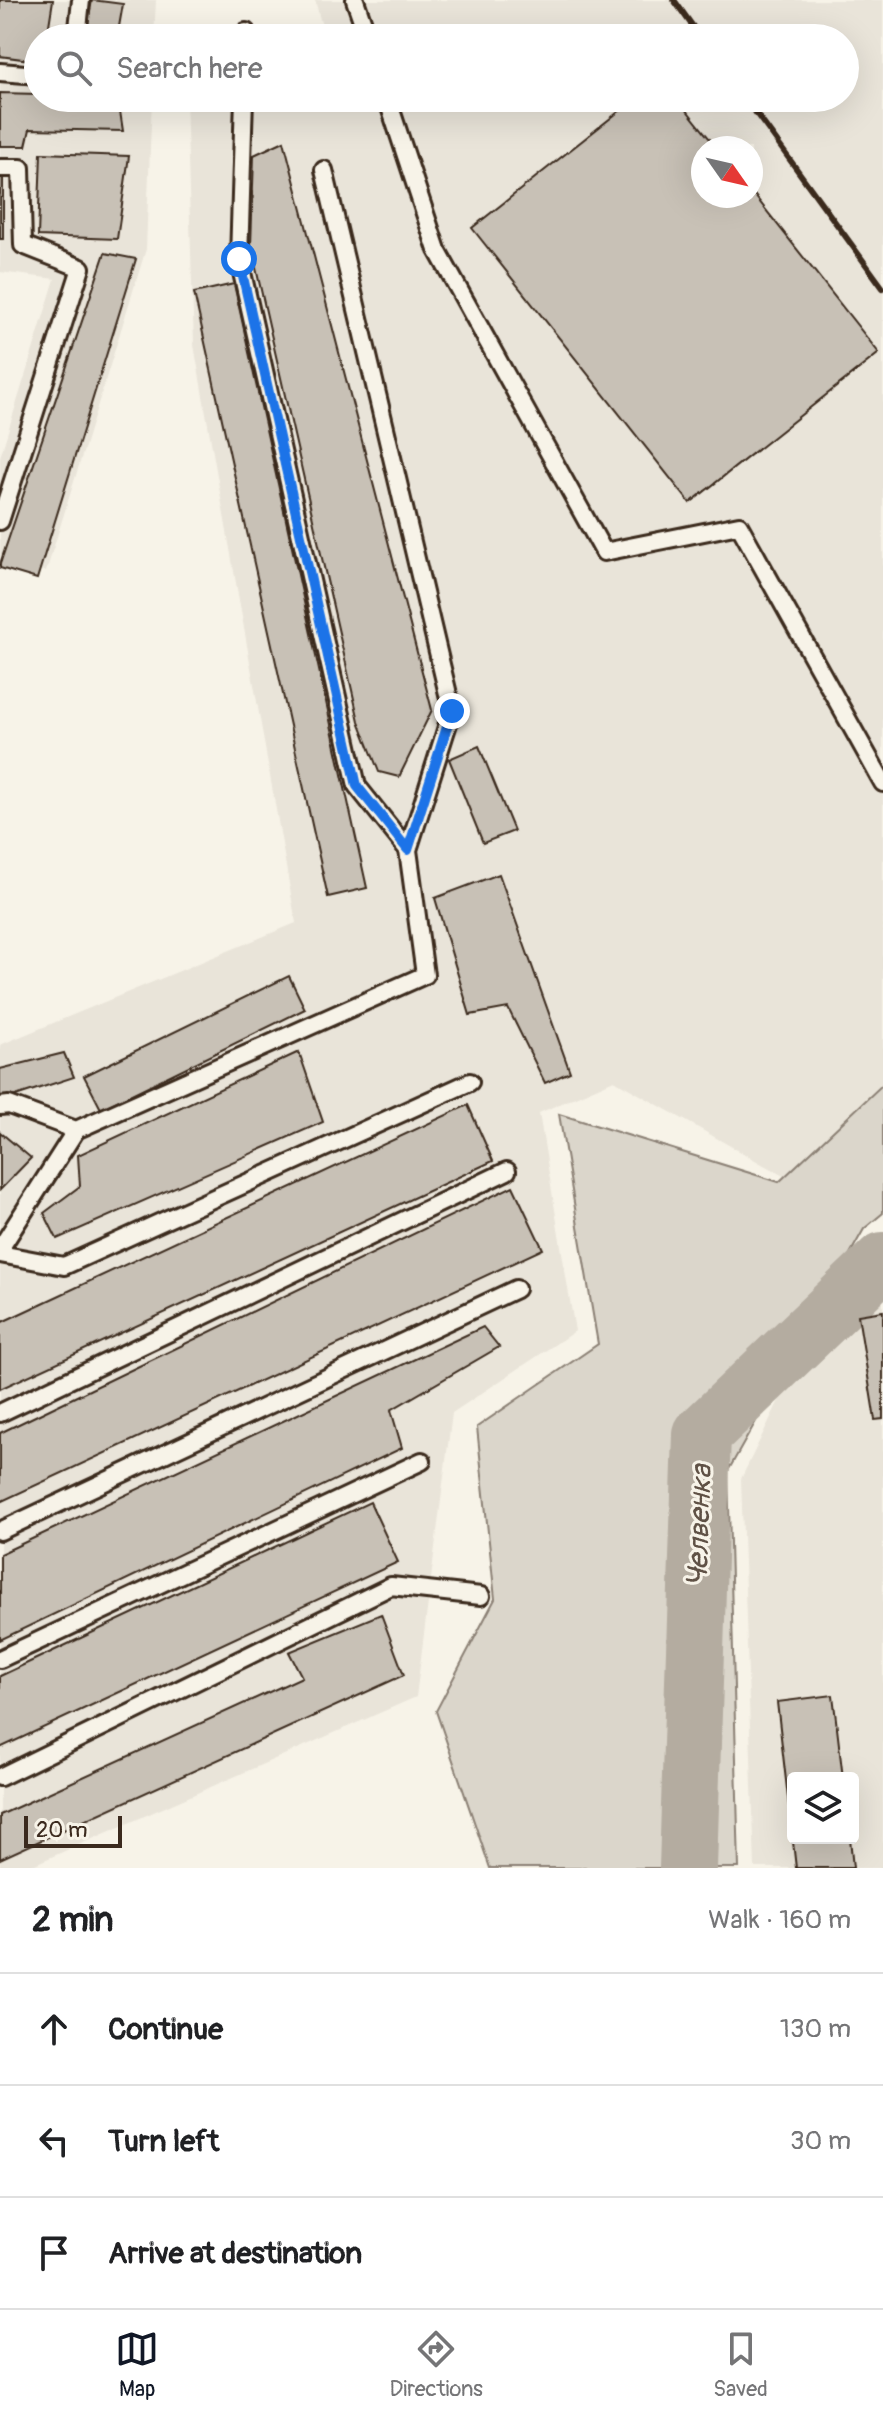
<!DOCTYPE html>
<meta charset="utf-8">
<style>
body{margin:0;font-family:Pangolin,sans-serif;background:#f2f2f2;color:#202124}
.controls{position:absolute;right:24px;bottom:24px;display:grid;overflow:hidden;border-radius:8px;box-shadow:0 8px 32px #0002}
.controls button{width:72px;height:72px;display:grid;place-items:center;padding:0;border:0;border-bottom:2px solid #e0e0e0;background:#fff;color:#202124;font:40px sans-serif}
.compass{position:absolute;left:691px;top:136px;width:72px;height:72px;border-radius:50%;background:#fff;box-shadow:0 8px 32px #0002;rotate:124deg}
.scale{position:absolute;left:24px;bottom:20px;width:98px;box-sizing:border-box;padding-left:8px;border:4px solid #3b2a1e;border-top:0;font-size:22px;line-height:28px;white-space:nowrap;color:#3b2a1e;-webkit-text-stroke:6px #f7f3e8;paint-order:stroke}
.stop{position:absolute;width:24px;height:24px;margin:-18px;border:6px solid #1a73e8;border-radius:50%;background:#fff}
.stop.end{background:#1a73e8;border-color:#fff;box-shadow:0 2px 8px #0008}
.list{margin:0;padding:0;list-style:none}
h2{display:flex;justify-content:space-between;align-items:center;height:104px;margin:0;padding:0 32px;font-size:34px}
h2 small{font-size:26px;font-weight:400;color:#757577}
.list li{display:grid;grid-template-columns:52px 1fr auto;gap:24px;align-items:center;box-sizing:border-box;height:112px;padding:0 32px;border-top:2px solid #e0e0e0}
.list b{display:block;font-size:30px;white-space:nowrap}
.list em{font-size:26px;font-style:normal;color:#757577}
.icon{flex:none;width:44px;height:44px;fill:none;stroke:currentColor;stroke-width:2;stroke-linecap:round;stroke-linejoin:round}
.map{position:relative;flex:none;width:883px;height:1868px;overflow:hidden}
.search{position:absolute;background:#fff;box-shadow:0 8px 32px #0002;left:24px;right:24px;top:24px;height:88px;display:flex;align-items:center;gap:20px;box-sizing:border-box;padding:0 28px;border-radius:44px;color:#757577;font-size:30px}
.sheet{height:440px;background:#fff}
nav{display:flex;justify-content:space-around;align-items:center;box-sizing:border-box;height:112px;border-top:2px solid #e0e0e0;background:#fff;font-size:22px;color:#757577}
nav a{display:grid;justify-items:center;gap:4px}
nav .on{color:#111827}
.map>svg:first-child{display:block}
.built{fill:#e9e4d9;fill-rule:evenodd}
.green{fill:#dbd6cb;stroke:#8b8074;stroke-width:2}
.lines{fill:none;stroke-linecap:round;stroke-linejoin:round}
.river{stroke:#b4aca0;stroke-width:58}
.building{fill:#c8c1b6;stroke:#3b2a1e;stroke-width:2}
.service-casing{stroke:#3b2a1e;stroke-width:22}
.service{stroke:#f7f3e8;stroke-width:16}
.rail{stroke:#3b2a1e;stroke-width:6}
.route{stroke:#1a73e8;stroke-width:10}
.labels{text-anchor:middle;stroke-width:6;stroke-linejoin:round;paint-order:stroke}
.water-label{font-size:30px;font-style:italic;fill:#5f5145;stroke:#f7f3e8}
</style>
<div class="map">
<svg width="883" height="1868" viewBox="0 0 883 1868">
<rect width="100%" height="100%" fill="#f7f3e8"/>
<filter id="ink" filterUnits="userSpaceOnUse"><feTurbulence type="fractalNoise" baseFrequency=".0125" numOctaves="2"/><feDisplacementMap in="SourceGraphic" scale="16" xChannelSelector="R" yChannelSelector="G"/><feConvolveMatrix kernelMatrix="1 2 1 2 8 2 1 2 1" color-interpolation-filters="sRGB"/></filter>
<g filter="url(#ink)">
<path class="built" d="M 0,0 L 156,0 L 154,38 L 38,38 L 38,98 L 152,98 L 146,249 L 46,572 L 0,556 L 0,457 L 55,279 L 0,272 Z
M 315,0 L 883,0 L 883,1209 L 868,1224 L 614,1080 L 539,1113 L 575,1331 L 452,1413 L 416,1697 L 26,1868 L 0,1868 L 0,1045 L 296,923 L 194,345 L 186,98 L 845,98 L 845,38 L 325,38 ZM 703,148 L 751,148 L 751,196 L 703,196 Z
M 883,1280 L 883,1868 L 755,1868 L 741,1479 L 788,1382 ZM 793,1778 L 853,1778 L 853,1838 L 793,1838 Z"/>
<path class="green" d="M 883,1084 L 883,1213 L 864,1229 L 728,1471 L 739,1868 L 490,1868 L 436,1711 L 495,1599 L 477,1427 L 598,1344 L 559,1114 L 779,1182 Z"/>
<g class="lines">
<path class="river" d="M 688,1868 L 702,1434 L 883,1261"/>
</g>
<path class="building" d="M 0,0 L 53,0 L 47,38 L 38,38 L 38,61 L 0,56 Z
M 92,0 L 123,4 L 117,38 L 85,38 Z
M 0,93 L 38,94 L 38,98 L 118,98 L 123,131 L 30,129 L 26,146 L 0,146 Z
M 636,98 L 677,98 L 717,148 L 703,148 L 703,196 L 751,196 L 751,191 L 879,353 L 690,503 L 472,228 Z
M 284,141 L 432,710 L 399,777 L 379,772 L 359,721 L 251,246 L 254,155 Z
M 41,153 L 129,156 L 117,239 L 38,236 Z
M 0,178 L 3,178 L 3,239 L 0,239 Z
M 105,253 L 136,259 L 37,579 L 0,568 L 0,564 Z
M 234,284 L 367,888 L 328,897 L 194,293 Z
M 479,746 L 514,831 L 483,843 L 449,759 Z
M 499,874 L 570,1072 L 545,1083 L 508,1008 L 470,1015 L 435,898 Z
M 289,976 L 305,1009 L 101,1109 L 84,1076 Z
M 299,1052 L 323,1122 L 57,1239 L 44,1213 L 80,1186 L 78,1155 Z
M 64,1053 L 74,1077 L 0,1101 L 0,1069 Z
M 468,1105 L 493,1161 L 0,1389 L 0,1323 Z
M 0,1132 L 31,1158 L 0,1190 Z
M 513,1186 L 543,1249 L 0,1502 L 0,1433 Z
M 883,1311 L 883,1419 L 875,1420 L 858,1315 Z
M 483,1327 L 499,1347 L 391,1410 L 402,1448 L 0,1640 L 0,1554 Z
M 370,1502 L 398,1562 L 0,1748 L 0,1676 Z
M 381,1614 L 404,1675 L 0,1859 L 0,1815 L 302,1677 L 289,1652 Z
M 833,1695 L 843,1778 L 793,1778 L 793,1838 L 850,1838 L 853,1868 L 796,1868 L 777,1702 Z"/>
<g class="lines">
<defs>
<path id="service" d="M 355,0 L 368,38
M 77,38 L 81,0
M 246,38 L 246,32
M 0,72 L 38,75
M 387,98 L 437,250 L 604,552 L 739,525 L 883,783
M 0,168 L 21,168 L 23,245 L 81,268 L 0,521
M 324,170 L 452,711 L 408,850
M 0,1106 L 9,1105 L 76,1130
M 0,1249 L 76,1130 L 425,975 L 408,850 L 357,786 L 239,259 L 244,98
M 0,1254 L 64,1266 L 470,1082
M 0,1413 L 507,1171
M 0,1531 L 516,1289
M 0,1659 L 422,1461
M 0,1777 L 391,1586 L 481,1596"/>
</defs>
<use href="#service" class="service-casing"/>
<use href="#service" class="service"/>
<path class="rail" d="M 674,0 L 701,38
M 745,98 L 883,288"/>
</g>
</g>
<g class="lines" filter="url(#ink)">
<path class="route" d="M 239,259 L 357,786 L 408,850 L 452,711"/>
</g>
<g class="labels">
<g class="water-label">
<text transform="translate(699 1526) rotate(-88)" y="10">Челвенка</text>
</g>
</g>
</svg>
<div class="controls">
<button><svg class="icon" aria-label="layers" viewBox="0 0 24 24"><path d="M12 4l9 5-9 5-9-5zM3 14l9 5 9-5"/></svg></button>
</div>
<svg class="compass" viewBox="-18 -18 36 36"><path d="M0-13l5 13h-10z" fill="#e53935"/><path d="M0 13l5-13h-10z" fill="#757577"/></svg>
<div class="scale">20 m</div>
<div class="stop" style="left:239px;top:259px"></div>
<div class="stop end" style="left:452px;top:711px"></div>
<div class="search"><svg class="icon" aria-label="search" viewBox="0 0 24 24"><circle cx="10" cy="10" r="6"/><path d="M15 15l6 6"/></svg>Search here</div>
</div>
<section class="sheet">
<h2>2 min<small>Walk · 160 m</small></h2>
<ul class="list">
<li><svg class="icon" aria-label="ahead" viewBox="0 0 24 24"><path d="M12 20V5M6 11l6-6 6 6"/></svg><div><b>Continue</b></div><em>130 m</em></li>
<li><svg class="icon" aria-label="left" viewBox="0 0 24 24"><path d="M17 20v-9H6M10 6l-5 5 5 5"/></svg><div><b>Turn left</b></div><em>30 m</em></li>
<li><svg class="icon" aria-label="arrive" viewBox="0 0 24 24"><path d="M6 21V4h12l-3 4 3 4H6"/></svg><div><b>Arrive at destination</b></div></li>
</ul>
</section>
<nav>
<a class="on"><svg class="icon" aria-label="map" viewBox="0 0 24 24"><path d="M3 6l6-2 6 2 6-2v14l-6 2-6-2-6 2zM9 4v14M15 6v14"/></svg>Map</a>
<a><svg class="icon" aria-label="directions" viewBox="0 0 24 24"><path d="M12 3l9 9-9 9-9-9zM9 14v-3h6M13 9l2 2-2 2"/></svg>Directions</a>
<a><svg class="icon" aria-label="saved" viewBox="0 0 24 24"><path d="M7 4h10v16l-5-4-5 4z"/></svg>Saved</a>
</nav>
